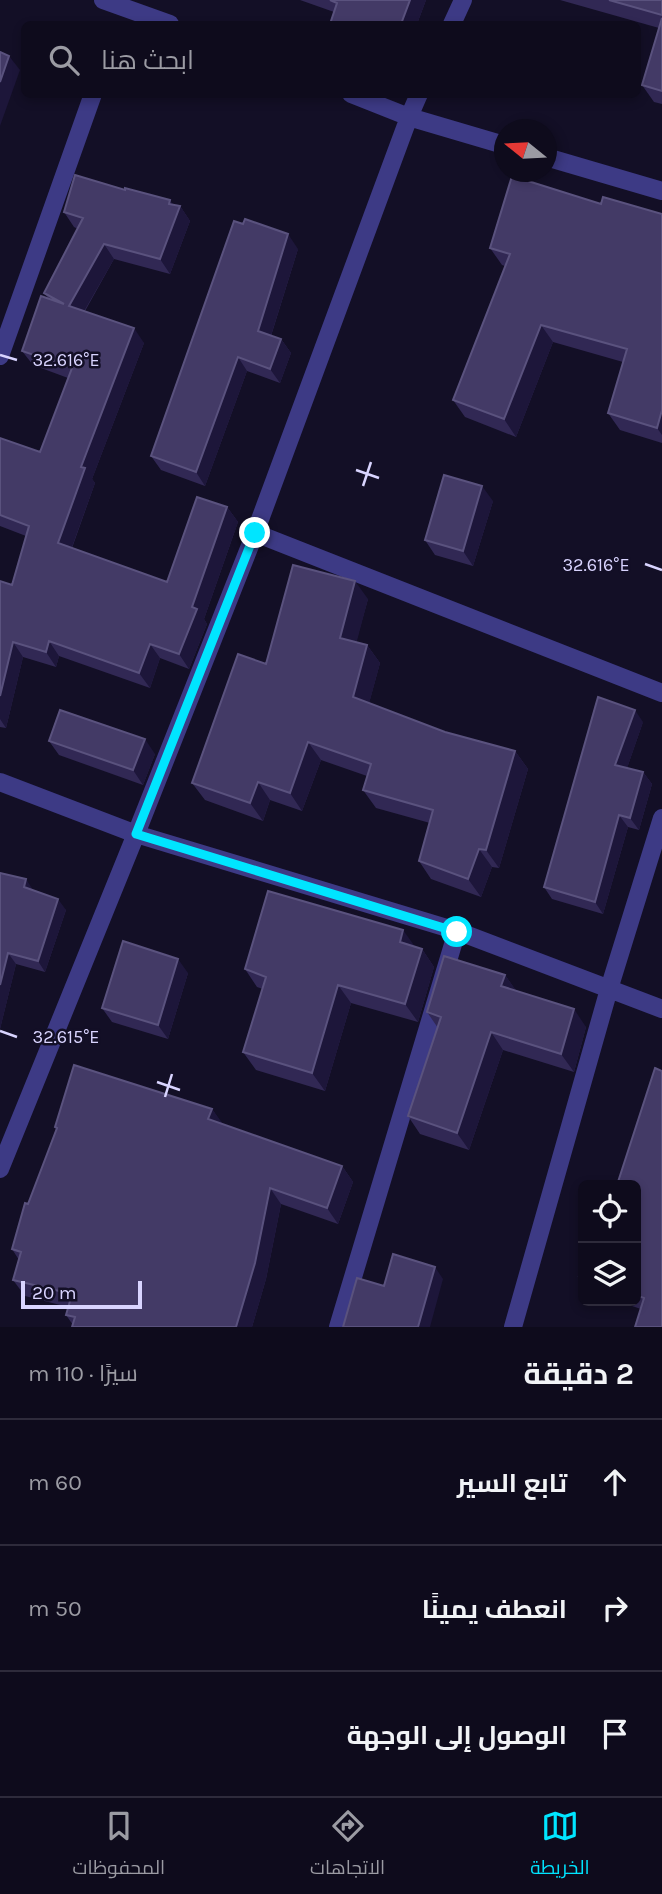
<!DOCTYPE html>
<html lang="ar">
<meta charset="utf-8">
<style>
body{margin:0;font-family:Karla,Cairo,sans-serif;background:#171425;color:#f1f3f6;direction:rtl}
.controls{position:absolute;right:21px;bottom:21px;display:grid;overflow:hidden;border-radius:10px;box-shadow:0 4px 10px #0003}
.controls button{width:63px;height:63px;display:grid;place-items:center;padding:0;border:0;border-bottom:2px solid #2e2b3b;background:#0e0b1c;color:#f1f3f6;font:35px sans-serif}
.compass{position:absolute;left:494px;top:119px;width:63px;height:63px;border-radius:50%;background:#0e0b1c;box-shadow:0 4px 10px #0003;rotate:288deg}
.scale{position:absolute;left:21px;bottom:18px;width:121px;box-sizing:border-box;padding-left:7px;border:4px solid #d9d4ff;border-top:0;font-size:19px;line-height:24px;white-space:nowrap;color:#d9d4ff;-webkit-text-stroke:5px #130f26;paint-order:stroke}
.stop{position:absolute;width:21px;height:21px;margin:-16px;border:5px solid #00e5ff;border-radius:50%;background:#fff}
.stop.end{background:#00e5ff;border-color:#fff;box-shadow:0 2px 7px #0008}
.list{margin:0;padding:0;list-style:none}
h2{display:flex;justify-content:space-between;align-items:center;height:91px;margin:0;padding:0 28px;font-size:30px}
h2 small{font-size:23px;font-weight:400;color:#9b9ba3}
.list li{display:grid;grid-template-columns:46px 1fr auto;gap:21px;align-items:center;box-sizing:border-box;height:126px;padding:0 28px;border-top:2px solid #2e2b3b}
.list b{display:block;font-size:26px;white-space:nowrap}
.list em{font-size:23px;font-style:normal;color:#9b9ba3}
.icon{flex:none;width:38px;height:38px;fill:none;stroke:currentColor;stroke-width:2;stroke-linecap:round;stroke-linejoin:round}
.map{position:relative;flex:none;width:662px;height:1327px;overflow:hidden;direction:ltr}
.search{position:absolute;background:#0e0b1c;box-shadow:0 4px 10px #0003;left:21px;right:21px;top:21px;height:77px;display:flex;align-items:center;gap:18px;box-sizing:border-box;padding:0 24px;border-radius:10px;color:#9b9ba3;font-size:26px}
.sheet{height:469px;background:#0e0b1c}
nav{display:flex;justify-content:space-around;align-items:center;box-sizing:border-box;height:98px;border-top:2px solid #2e2b3b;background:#0e0b1c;font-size:19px;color:#9b9ba3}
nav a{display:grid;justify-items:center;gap:4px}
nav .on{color:#00e5ff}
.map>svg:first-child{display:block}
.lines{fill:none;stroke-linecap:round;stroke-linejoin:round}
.minor{stroke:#3d3a85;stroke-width:18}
.wall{fill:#312854}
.shaded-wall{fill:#1d163a}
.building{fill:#433a66;stroke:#5a527e;stroke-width:2}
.route{stroke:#00e5ff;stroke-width:9}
.ticks{fill:none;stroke:#d9d4ff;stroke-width:2.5}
.ticks-label{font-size:18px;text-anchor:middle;fill:#d9d4ff;stroke:#130f26;stroke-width:5;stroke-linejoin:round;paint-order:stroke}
</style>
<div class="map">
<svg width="662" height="1327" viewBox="0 0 662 1327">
<rect width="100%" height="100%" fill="#130f26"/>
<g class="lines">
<path class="minor" d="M 103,0 L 170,24
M 452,24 L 463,0
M 351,94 L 409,117 L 504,145
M 546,157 L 662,191
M 0,356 L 93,94
M 255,533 L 662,693
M 0,782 L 136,834 L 457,931 L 662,1009
M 0,1169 L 136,834 L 255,533 L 409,117 L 419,94
M 338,1327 L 457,931
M 513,1327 L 609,989 L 662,818"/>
</g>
<path class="wall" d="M 300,0 L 426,0 L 417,24 L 330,24 L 334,12 Z
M 560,0 L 662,0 L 662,104 L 654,102 L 642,85 L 659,28 Z
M 601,204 L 662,214 L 662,443 L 620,430 L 608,413 L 623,362 L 553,342 L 516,437 L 465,417 L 453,400 L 505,266 L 502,265 L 490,248 Z
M 174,205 L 180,206 L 190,221 L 170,274 L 114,259 L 85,311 L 144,343 L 92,479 L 95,483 L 72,548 L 167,582 L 227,507 L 238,522 L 204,619 L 207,624 L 189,669 L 160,658 L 150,688 L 59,656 L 56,667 L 23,657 L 6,728 L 0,727 L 0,581 L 12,585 L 26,536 L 0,526 L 0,438 L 40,452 L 68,378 L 33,365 L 22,351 L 48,298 L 44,293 L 78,229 L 74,227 L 64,212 Z
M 298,249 L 271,336 L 281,339 L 291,353 L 280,383 L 247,371 L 205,486 L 161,470 L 151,456 Z
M 493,501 L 473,566 L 435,555 L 425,540 Z
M 368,599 L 356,642 L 367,645 L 380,663 L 369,703 L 445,732 L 515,751 L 528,769 L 499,868 L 492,867 L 481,897 L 431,879 L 419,861 L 430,823 L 376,808 L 363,790 L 367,776 L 321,760 L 302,811 L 270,800 L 263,821 L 205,800 L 192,783 L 266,664 Z
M 643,722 L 627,768 L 643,772 L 652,784 L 639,830 L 628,827 L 603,914 L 552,899 L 544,887 Z
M 49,741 L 155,754 L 143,785 L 59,755 Z
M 0,873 L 33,891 L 66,910 L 45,972 L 16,964 L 0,1029 Z
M 415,947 L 422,949 L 434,967 L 418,1022 L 351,1003 L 325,1091 L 256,1070 L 243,1052 L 263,989 L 257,987 L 245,969 Z
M 188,973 L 168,1039 L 112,1022 L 102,1008 Z
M 505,975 L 516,991 L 586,1027 L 574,1072 L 503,1050 L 469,1150 L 420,1134 L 408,1116 L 438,1028 L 427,1012 Z
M 212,1109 L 222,1124 L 342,1166 L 353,1182 L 338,1224 L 281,1204 L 266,1279 L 252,1327 L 72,1327 L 73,1325 L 66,1315 L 68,1307 L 25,1296 L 13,1280 L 19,1260 L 12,1249 L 56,1129 L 55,1127 Z
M 636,1185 L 662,1327 L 641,1309 L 617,1301 L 636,1301 Z"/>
<path class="shaded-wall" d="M 410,0 L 426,0 L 417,24 L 401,24 Z
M 9,56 L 20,70 L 0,126 L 0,82 Z
M 170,200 L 178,211 L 180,206 L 190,221 L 170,274 L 160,259 Z
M 288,234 L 298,249 L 268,345 L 258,331 Z
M 104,244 L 114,259 L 79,320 L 69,306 Z
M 541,325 L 553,342 L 516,437 L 504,419 Z
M 134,328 L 144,343 L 92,479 L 95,483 L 68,558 L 58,543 L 81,467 Z
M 281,339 L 291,353 L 280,383 L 270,369 Z
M 238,357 L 247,371 L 205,486 L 196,472 Z
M 662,410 L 662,435 L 657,428 Z
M 482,486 L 493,501 L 473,566 L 463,551 Z
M 227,507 L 238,522 L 204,619 L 207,624 L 189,669 L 179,654 L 192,607 Z
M 355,581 L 368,599 L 353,656 L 340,638 Z
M 49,641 L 59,656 L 56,667 L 46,652 Z
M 13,642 L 23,657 L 6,728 L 0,719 L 0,696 Z
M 150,644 L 160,658 L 150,688 L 139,673 Z
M 367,645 L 380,663 L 366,715 L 353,697 Z
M 635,710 L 643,722 L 624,777 L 615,765 Z
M 145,739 L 155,754 L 143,785 L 133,770 Z
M 308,742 L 321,760 L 302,811 L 290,793 Z
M 515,751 L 528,769 L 499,868 L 486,850 Z
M 643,772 L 652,784 L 639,830 L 630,818 Z
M 258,782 L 270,800 L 263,821 L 250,803 Z
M 619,815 L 628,827 L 603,914 L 595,902 Z
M 479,849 L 492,867 L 481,897 L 468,879 Z
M 26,879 L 33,890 L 24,887 Z
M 58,899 L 66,910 L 45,972 L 38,961 Z
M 403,930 L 416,948 L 400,942 Z
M 422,949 L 434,967 L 418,1022 L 405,1004 Z
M 8,953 L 16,964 L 0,1029 L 0,985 Z
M 178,959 L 188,973 L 168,1039 L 158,1025 Z
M 505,975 L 518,993 L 501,986 Z
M 338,985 L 351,1003 L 325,1091 L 312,1073 Z
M 574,1009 L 586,1027 L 574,1072 L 561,1054 Z
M 491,1032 L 503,1050 L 469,1150 L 457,1133 Z
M 212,1109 L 223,1124 L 208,1119 Z
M 342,1166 L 353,1182 L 338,1224 L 327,1208 Z
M 270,1188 L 281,1204 L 266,1279 L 252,1327 L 236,1327 Z
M 435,1267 L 443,1279 L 430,1327 L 418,1327 Z"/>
<path class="building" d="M 330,0 L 410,0 L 401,24 L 330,24 L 337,3 Z
M 609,0 L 662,0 L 662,15 Z
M 662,18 L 662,91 L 642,85 Z
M 0,52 L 9,56 L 0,82 Z
M 75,175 L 125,190 L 125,188 L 170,200 L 169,204 L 180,206 L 160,259 L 104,244 L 69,306 L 134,328 L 81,467 L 85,468 L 58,543 L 167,582 L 197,497 L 227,507 L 192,607 L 197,609 L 179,654 L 150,644 L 139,673 L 49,641 L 46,652 L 13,642 L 0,696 L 0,581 L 12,585 L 29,526 L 0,515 L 0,438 L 40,452 L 72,368 L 22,351 L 41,296 L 64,304 L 44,293 L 83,218 L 64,212 Z
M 512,176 L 601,204 L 603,197 L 662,214 L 662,410 L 657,428 L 608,413 L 627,349 L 541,325 L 504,419 L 453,400 L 510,254 L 490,248 Z
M 245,219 L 288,234 L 258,331 L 281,339 L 270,369 L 238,357 L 196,472 L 151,456 L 234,221 L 243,224 Z
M 444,475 L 482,486 L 463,551 L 425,540 Z
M 293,565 L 355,581 L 340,638 L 367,645 L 353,697 L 445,732 L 515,751 L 486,850 L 479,849 L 468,879 L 419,861 L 433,810 L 363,790 L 371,764 L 308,742 L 290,793 L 258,782 L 250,803 L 192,783 L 238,654 L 266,664 Z
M 598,697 L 635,710 L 615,765 L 643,772 L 630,818 L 619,815 L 595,902 L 544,887 Z
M 60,710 L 145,739 L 133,770 L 49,741 Z
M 0,873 L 26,879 L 24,887 L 58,899 L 38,961 L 8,953 L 0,985 Z
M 268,891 L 403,930 L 400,942 L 422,949 L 405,1004 L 338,985 L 312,1073 L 243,1052 L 266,977 L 245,969 Z
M 123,941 L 178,959 L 158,1025 L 102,1008 Z
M 444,956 L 505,975 L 501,986 L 574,1009 L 561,1054 L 491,1032 L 457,1133 L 408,1116 L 441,1017 L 427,1012 Z
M 74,1065 L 212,1109 L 208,1119 L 342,1166 L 327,1208 L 270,1188 L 255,1263 L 236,1327 L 72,1327 L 75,1317 L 66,1315 L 72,1294 L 13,1280 L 21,1252 L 12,1249 L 25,1203 L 28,1204 L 57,1128 L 55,1127 Z
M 655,1068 L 662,1071 L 662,1327 L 635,1327 L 644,1298 L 636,1295 L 636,1185 L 617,1185 Z
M 393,1254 L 435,1267 L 418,1327 L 343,1327 L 357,1278 L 384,1286 Z
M 583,1262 L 583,1277 L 579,1276 Z"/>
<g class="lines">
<path class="route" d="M 255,533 L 136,834 L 457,932"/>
</g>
<path class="ticks" d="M 0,355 L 17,360M 356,470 L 379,478M 363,486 L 371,462M 645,564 L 662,570M 0,1031 L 17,1037M 157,1082 L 180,1090M 165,1097 L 172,1074"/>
<g class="ticks-label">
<text x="66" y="366">32.616°E</text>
<text x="596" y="571">32.616°E</text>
<text x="66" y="1043">32.615°E</text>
</g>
</svg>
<div class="controls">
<button><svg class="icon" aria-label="locate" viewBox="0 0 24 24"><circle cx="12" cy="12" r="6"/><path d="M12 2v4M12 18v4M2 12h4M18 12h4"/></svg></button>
<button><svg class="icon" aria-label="layers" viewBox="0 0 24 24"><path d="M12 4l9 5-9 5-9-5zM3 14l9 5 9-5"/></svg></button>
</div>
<svg class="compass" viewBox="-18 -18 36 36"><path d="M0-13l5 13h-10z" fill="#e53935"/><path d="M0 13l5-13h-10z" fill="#9b9ba3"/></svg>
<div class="scale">20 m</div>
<div class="stop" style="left:457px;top:932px"></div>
<div class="stop end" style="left:255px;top:533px"></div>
<div class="search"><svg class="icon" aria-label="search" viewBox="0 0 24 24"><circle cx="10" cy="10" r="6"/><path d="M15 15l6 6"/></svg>ابحث هنا</div>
</div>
<section class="sheet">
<h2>2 دقيقة<small>سيرًا · 110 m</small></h2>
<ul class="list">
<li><svg class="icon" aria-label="ahead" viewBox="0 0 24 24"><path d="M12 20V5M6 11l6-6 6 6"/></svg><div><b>تابع السير</b></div><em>60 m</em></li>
<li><svg class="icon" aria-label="right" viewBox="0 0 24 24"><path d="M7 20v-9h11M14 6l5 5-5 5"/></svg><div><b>انعطف يمينًا</b></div><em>50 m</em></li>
<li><svg class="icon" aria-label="arrive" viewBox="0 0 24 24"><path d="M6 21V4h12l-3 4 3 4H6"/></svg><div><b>الوصول إلى الوجهة</b></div></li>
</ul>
</section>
<nav>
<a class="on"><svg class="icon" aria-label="map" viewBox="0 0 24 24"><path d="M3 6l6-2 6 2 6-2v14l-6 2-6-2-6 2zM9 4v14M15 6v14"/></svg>الخريطة</a>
<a><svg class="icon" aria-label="directions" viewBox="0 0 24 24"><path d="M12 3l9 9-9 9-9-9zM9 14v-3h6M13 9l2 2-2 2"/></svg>الاتجاهات</a>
<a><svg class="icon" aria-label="saved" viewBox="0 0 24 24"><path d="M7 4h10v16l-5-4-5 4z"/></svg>المحفوظات</a>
</nav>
